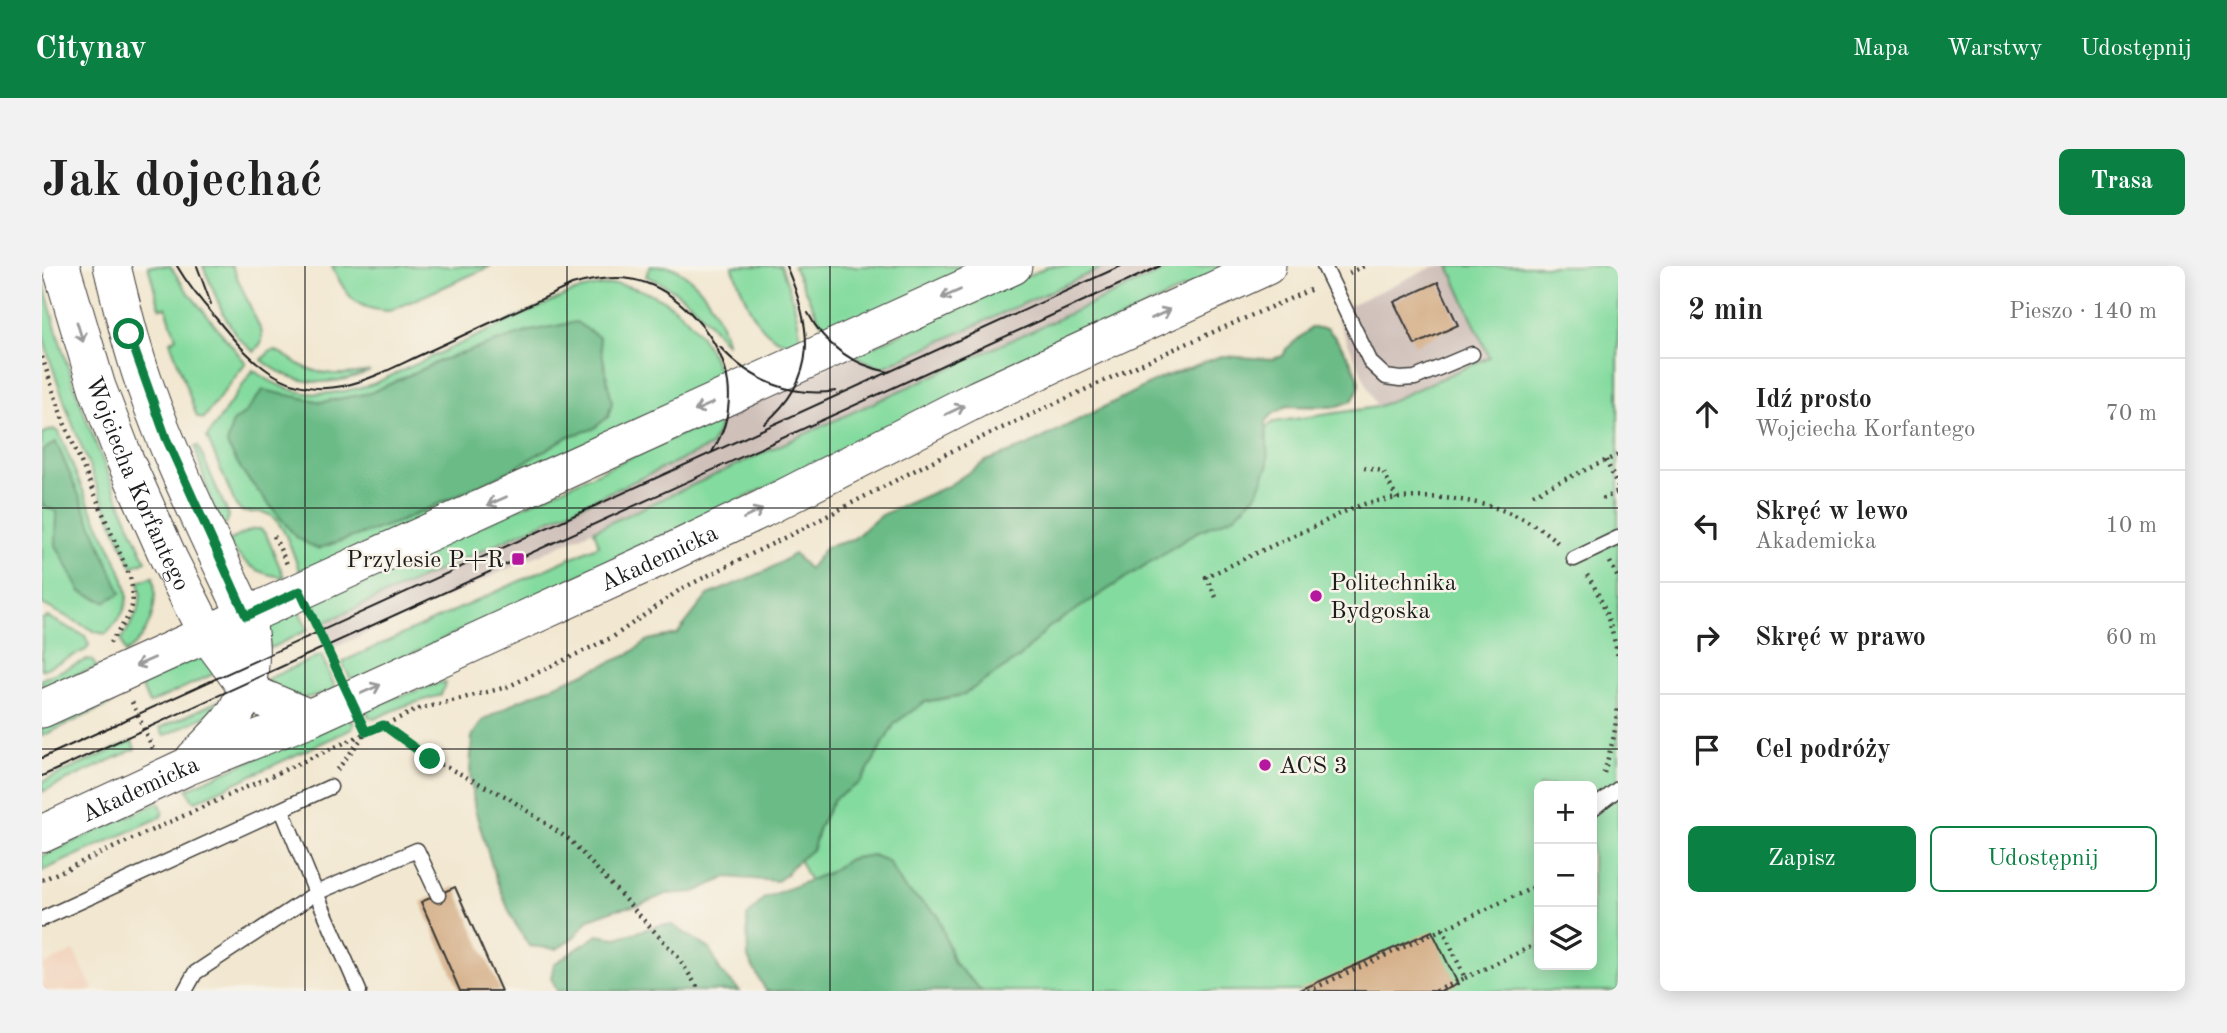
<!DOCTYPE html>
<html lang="pl">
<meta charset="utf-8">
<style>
body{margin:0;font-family:"Old Standard TT",serif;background:#f2f2f2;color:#222}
.controls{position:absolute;right:21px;bottom:21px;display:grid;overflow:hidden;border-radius:10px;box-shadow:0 4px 18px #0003}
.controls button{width:63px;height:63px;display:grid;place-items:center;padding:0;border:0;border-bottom:2px solid #e0e0e0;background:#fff;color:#222;font:35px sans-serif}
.stop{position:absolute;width:21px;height:21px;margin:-16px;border:5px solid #0b8043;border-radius:50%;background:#fff}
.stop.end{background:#0b8043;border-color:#fff;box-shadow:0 2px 7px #0008}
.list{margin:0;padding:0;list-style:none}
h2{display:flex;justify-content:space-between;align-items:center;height:91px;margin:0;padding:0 28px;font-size:30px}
h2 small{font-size:23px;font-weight:400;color:#767676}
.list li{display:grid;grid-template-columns:46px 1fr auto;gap:21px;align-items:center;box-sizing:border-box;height:112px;padding:0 28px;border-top:2px solid #e0e0e0}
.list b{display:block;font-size:26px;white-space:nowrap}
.list p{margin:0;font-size:23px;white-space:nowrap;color:#767676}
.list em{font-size:23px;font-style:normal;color:#767676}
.actions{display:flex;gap:14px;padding:21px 28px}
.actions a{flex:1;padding:16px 0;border:2px solid #0b8043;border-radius:10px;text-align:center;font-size:24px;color:#0b8043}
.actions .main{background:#0b8043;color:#fff}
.icon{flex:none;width:38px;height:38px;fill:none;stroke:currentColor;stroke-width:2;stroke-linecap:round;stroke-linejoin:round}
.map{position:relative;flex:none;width:1576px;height:725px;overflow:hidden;border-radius:10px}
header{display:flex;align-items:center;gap:42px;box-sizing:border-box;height:98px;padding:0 35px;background:#0b8043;color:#fff}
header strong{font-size:33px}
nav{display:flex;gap:38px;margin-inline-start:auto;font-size:24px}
.intro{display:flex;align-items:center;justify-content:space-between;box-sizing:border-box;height:168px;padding:0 42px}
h1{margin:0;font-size:49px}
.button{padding:18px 32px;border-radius:10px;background:#0b8043;color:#fff;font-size:24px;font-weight:700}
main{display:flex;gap:42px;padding:0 42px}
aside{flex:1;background:#fff;border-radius:10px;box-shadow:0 4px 18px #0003}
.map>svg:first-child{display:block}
.built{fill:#f2d4be}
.industrial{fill:#cfc0ba}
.green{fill:#84db9f;stroke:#507c5e;stroke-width:2;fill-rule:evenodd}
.forest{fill:#6bbb86;stroke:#446c51;stroke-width:2}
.building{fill:#d6b18b}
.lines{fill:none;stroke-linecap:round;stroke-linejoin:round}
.service-casing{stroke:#3c3a37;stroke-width:17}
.tertiary-casing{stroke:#3c3a37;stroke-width:39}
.path{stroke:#3c3a37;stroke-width:4.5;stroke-dasharray:2 5;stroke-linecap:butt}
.service{stroke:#fff;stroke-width:14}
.tertiary{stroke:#fff;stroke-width:37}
.tram{stroke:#1c1c1c;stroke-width:2}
.oneway{stroke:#999}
.route{stroke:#0b8043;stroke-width:9}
.grid{fill:none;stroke:#1c1c1c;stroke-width:2;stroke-opacity:0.55}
.poi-dot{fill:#b5179e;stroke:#f7f3e8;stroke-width:2.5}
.labels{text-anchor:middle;stroke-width:5;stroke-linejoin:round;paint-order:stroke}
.street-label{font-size:24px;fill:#1c1c1c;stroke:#f7f3e8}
.poi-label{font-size:24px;fill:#1c1c1c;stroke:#f7f3e8;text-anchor:start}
</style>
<header>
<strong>Citynav</strong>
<nav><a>Mapa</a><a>Warstwy</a><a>Udostępnij</a></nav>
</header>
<div class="intro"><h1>Jak dojechać</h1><a class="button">Trasa</a></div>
<main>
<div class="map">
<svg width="1576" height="725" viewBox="0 0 1576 725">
<rect width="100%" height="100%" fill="#f7f3e8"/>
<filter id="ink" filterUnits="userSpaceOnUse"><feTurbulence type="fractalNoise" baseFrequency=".0143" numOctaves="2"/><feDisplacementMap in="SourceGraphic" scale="14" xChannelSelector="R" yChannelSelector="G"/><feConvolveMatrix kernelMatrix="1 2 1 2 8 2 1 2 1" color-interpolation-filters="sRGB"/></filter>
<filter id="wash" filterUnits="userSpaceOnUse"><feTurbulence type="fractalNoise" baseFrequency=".00686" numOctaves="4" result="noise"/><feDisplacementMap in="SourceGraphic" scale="28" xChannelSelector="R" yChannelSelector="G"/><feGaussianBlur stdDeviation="1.57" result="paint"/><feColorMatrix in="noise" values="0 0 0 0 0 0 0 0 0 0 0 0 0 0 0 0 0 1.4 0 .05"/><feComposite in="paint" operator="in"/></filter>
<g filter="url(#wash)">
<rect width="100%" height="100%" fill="#f2e7d0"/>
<path class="built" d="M 32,685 L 52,725 L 0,725 L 0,700 Z"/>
<path class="industrial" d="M 1064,0 L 1132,0 L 292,382 L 281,357 L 669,180 L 679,150 L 812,89 L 834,100 L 844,100 Z
M 1393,0 L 1407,0 L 1447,91 L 1335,141 L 1292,46 Z"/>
<path class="green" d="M 106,0 L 128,0 L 145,25 L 204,97 L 161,153 L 155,151 L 128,75 L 134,72 L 124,41 L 118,42 Z
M 161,0 L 190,0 L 220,67 L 220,76 L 212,86 L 195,71 L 181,47 Z
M 290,0 L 449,0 L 348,45 C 313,44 304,30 290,0 Z
M 608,0 C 614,0 623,0 629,1 C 661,15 678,48 685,79 C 659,46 644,27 604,10 Z
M 690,0 L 739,0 C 749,26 757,50 759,78 C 716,81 703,31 690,0 Z
M 751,0 L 936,0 L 788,67 L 778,55 Z
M 1007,0 L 1064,0 L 844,100 L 834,100 L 812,89 Z
M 1132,0 L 1189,0 L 785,193 L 310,416 L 301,398 L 302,395 L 557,279 L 552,264 Z
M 1407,0 L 1576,0 L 1576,725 L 822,725 L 713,504 L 1232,156 L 1335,141 L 1447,91 ZM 1497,520 L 1550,520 L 1550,699 L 1497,699 Z
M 0,9 C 23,108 62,202 104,295 L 90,301 L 59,230 L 29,154 L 6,88 L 0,65 Z
M 575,18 C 631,28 658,58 679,109 L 665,122 L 259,308 C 251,290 243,253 223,247 C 216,245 209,247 201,246 L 194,240 L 165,171 L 211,104 C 252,134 285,132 331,118 L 526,28 L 549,21 Z
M 232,84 C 241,87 248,93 256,98 C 280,111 303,109 328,105 C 291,121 253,121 220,94 L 227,86 Z
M 679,150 L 676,164 L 669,180 L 281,357 L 272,336 Z
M 11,163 L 17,166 C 26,189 36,213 46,236 C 56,258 86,310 85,331 C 84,347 74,357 64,368 L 54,366 L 0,338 L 0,168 Z
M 156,180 L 187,250 L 184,258 L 179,260 L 169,236 L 153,181 Z
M 211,263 L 218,263 L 224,268 L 242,311 C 216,309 199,297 186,275 Z
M 111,310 C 117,339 108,370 83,387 L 79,374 C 91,355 103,340 97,316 Z
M 256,343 L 266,364 L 227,383 L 226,356 Z
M 6,351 L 43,370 L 47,379 L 44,384 L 0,404 L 0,353 Z
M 170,381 L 180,404 L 107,438 L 97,415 Z
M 279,389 L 294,423 C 279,428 258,437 243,429 C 236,425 230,418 225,413 Z
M 46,393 L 50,394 L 55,402 L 0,420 L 0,413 Z
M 400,416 L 404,417 L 399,429 L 362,440 L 332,453 L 327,451 L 323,442 Z
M 67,428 L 71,437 L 0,470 L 0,459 Z
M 185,431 L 168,448 L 122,470 L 118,462 Z
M 307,450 L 312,458 L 310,463 L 154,535 L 150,533 L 145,523 Z
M 90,475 L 93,483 L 0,526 L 0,516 Z
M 117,536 L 121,545 L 119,551 L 0,605 L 0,590 Z"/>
<path class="forest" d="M 534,56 L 557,71 L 570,137 L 566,151 L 551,163 L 527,170 L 466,206 L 359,255 L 275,283 L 254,271 L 202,208 L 185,179 L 190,157 L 203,147 L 221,124 L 280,136 L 328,127 L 400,94 L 488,65 Z
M 1269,62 L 1285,62 C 1297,76 1316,100 1317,119 C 1317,124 1313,129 1310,135 L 1293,141 L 1245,140 L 1231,148 L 1224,155 L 1226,200 L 1215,228 L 1193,250 L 1155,266 L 1006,362 L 977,392 L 921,429 L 883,436 L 853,457 L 819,516 L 792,533 L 777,561 L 771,583 L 750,600 L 744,609 L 735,615 L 685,611 L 653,626 L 624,628 L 598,639 L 575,643 L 547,653 L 533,670 L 515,683 L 487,680 L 470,652 L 454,613 L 433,544 L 428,508 L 430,470 L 440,455 L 476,435 L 586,389 L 606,374 L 635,368 L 666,329 L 724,305 L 752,288 L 767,303 L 784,281 L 810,274 L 839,249 L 906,220 L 944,195 L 985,180 L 1119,112 L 1179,90 L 1230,93 L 1241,90 L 1244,83 Z
M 14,176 L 79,327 L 63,336 L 39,326 L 14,279 L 15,246 L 1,239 L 0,236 L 0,185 Z
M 830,589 L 846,595 L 862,622 L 896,649 L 912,697 L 940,725 L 724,725 L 706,692 L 705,651 L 722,632 L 786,607 L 807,593 Z
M 619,659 L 630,659 L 668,683 L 678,705 L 698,725 L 515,725 L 509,712 L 512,698 L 556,669 L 574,672 Z"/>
<g id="blocks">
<path class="building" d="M 1396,16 L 1416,59 L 1373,79 L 1352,36 Z
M 413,621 L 459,725 L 418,725 L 379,636 Z
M 1390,665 L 1416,718 L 1401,725 L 1256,725 Z"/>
</g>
</g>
<g filter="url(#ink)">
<use href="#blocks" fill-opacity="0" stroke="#3c3a37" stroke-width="2"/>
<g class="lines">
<defs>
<path id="service" d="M 1282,0 L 1329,97 L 1344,111 L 1358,113 L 1373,112 L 1430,88
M 1532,293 L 1576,272
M 1550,543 L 1576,523
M 240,544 L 274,627 L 317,725
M 0,653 L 288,521
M 143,725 L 153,707 L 274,627 L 375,584 L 396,629"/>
<g id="tertiary">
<path id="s1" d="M 19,0 L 55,121 L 83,194 L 127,293 L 165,368 L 202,418 L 218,431 L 267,452"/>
<path d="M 70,0 C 79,38 88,76 101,114 C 129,195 168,273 204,350 C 212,386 211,427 186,457 C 176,469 163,481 152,493"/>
<path d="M 0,443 L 971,0"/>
<path id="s2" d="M 0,568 L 144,501 L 267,452 L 610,295 L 720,243 L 935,133 L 1225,0"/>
</g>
</defs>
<use href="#service" class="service-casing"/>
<use href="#tertiary" class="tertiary-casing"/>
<path class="path" d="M 1307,7 L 1322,0
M 0,91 L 21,154 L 88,311 C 96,346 86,350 68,377
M 1564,194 L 1576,221
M 1322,202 L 1341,205 L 1355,233
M 1491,228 L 1576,189
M 1560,233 L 1576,226
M 232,270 L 245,298
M 1568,296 L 1576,312
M 1545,309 C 1561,332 1571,364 1576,392
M 1174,331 L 1164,311 C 1200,294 1235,277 1271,261 C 1289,253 1307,242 1326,237 C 1387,223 1472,233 1518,279
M 272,353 L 296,405
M 90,436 L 111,483
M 341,459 L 388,493 L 465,531 L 528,574 L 636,691 L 658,725
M 295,504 L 324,467
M 1562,507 L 1572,470 L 1576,439
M 0,614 L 377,443 L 465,421 L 571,371 L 639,323 L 766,260 L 906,187 L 1105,95 L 1270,23
M 1423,712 L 1497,677
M 1266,725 L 1497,619
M 1394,725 L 1423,712 L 1401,663"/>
<use href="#service" class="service"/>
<use href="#tertiary" class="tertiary"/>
<path class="tram" d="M 135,0 C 146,19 159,35 173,51 C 207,93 241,132 301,120 C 330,114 358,98 385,86 C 433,64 482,41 530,19 C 554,12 580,8 604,17 C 624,24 641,38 655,54 C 690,93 698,141 670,186
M 155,0 L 169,38
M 766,47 C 783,80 811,99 847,106
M 678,81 C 708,114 750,132 794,125
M 722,158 C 778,111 770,60 744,0
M 0,492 L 1079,0
M 0,510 L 1118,0"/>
</g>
<defs><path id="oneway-shaft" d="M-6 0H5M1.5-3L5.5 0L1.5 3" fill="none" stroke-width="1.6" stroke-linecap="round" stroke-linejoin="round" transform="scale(1.75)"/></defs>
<g class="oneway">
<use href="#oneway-shaft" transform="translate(909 28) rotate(156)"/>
<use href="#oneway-shaft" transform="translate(1119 48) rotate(-25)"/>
<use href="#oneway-shaft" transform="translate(38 66) rotate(73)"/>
<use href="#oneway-shaft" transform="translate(662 141) rotate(156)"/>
<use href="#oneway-shaft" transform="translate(913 144) rotate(-26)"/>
<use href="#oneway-shaft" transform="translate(455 235) rotate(156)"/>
<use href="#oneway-shaft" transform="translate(711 248) rotate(-25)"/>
<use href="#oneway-shaft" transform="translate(103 396) rotate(156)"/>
<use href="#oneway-shaft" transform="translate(329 423) rotate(-24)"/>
</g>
</g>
<g class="lines" filter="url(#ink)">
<path class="route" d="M 87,68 L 124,172 L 204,350 L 258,325 L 324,466 L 341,459 L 388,493"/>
</g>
<path class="grid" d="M 263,0 L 263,725M 525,0 L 525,725M 788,0 L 788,725M 1051,0 L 1051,725M 1313,0 L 1313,725M 0,242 L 1576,242M 0,483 L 1576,483"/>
<g class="poi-dot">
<rect x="469" y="286" width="14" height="14" rx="3.5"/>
<circle cx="1274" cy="330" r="7"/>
<circle cx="1223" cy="499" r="7"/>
</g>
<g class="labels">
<g class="street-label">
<text dy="8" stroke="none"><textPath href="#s1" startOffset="231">Wojciecha Korfantego</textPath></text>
<text dy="8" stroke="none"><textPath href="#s2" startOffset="676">Akademicka</textPath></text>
<text dy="8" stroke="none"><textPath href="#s2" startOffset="108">Akademicka</textPath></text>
</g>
<g class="poi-label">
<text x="462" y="301" text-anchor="end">Przylesie P+R</text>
<text x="1288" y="324">Politechnika<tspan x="1288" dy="28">Bydgoska</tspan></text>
<text x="1237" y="507">ACS 3</text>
</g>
</g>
</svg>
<div class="controls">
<button>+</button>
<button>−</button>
<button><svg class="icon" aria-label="layers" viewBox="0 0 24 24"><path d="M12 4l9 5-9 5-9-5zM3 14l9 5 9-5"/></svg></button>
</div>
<div class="stop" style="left:87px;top:68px"></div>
<div class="stop end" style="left:388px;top:493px"></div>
</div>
<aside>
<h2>2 min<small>Pieszo · 140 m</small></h2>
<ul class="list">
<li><svg class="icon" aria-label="ahead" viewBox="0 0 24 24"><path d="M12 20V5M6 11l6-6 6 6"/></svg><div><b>Idź prosto</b><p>Wojciecha Korfantego</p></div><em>70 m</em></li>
<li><svg class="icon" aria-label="left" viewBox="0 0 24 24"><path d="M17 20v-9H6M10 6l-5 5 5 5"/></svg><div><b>Skręć w lewo</b><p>Akademicka</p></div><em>10 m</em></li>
<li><svg class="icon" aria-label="right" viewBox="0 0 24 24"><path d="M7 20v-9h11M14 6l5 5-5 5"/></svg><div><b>Skręć w prawo</b></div><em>60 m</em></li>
<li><svg class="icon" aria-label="arrive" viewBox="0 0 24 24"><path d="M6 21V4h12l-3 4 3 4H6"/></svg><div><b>Cel podróży</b></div></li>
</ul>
<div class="actions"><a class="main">Zapisz</a><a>Udostępnij</a></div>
</aside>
</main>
